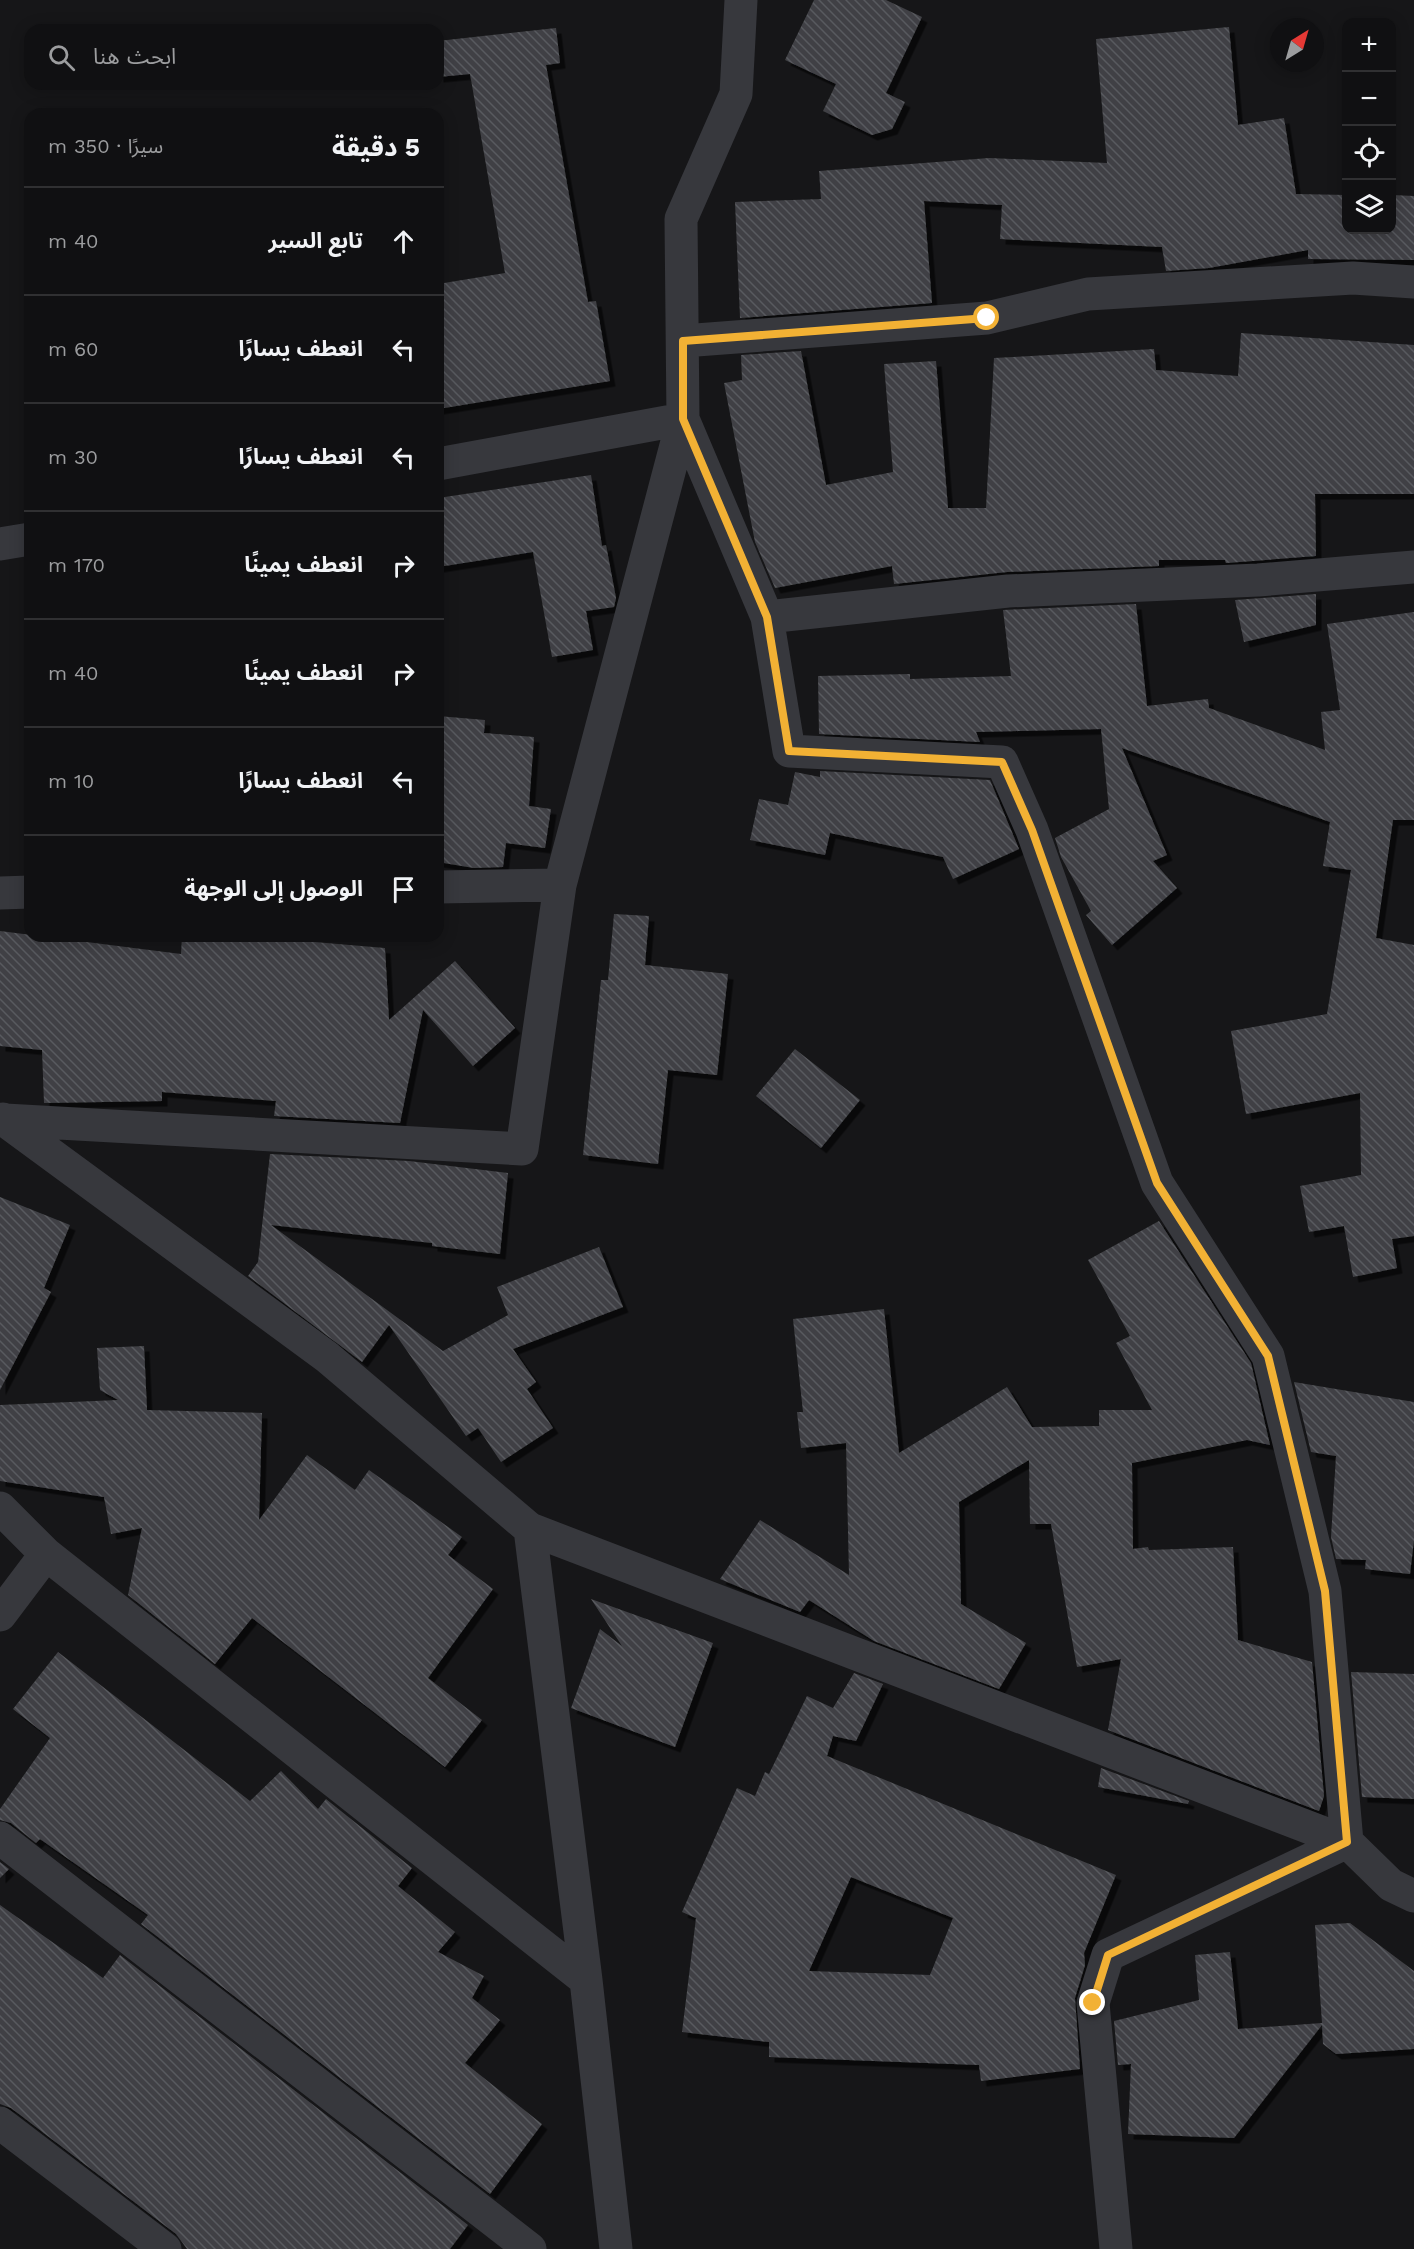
<!DOCTYPE html>
<html lang="ar">
<meta charset="utf-8">
<style>
body{margin:0;font-family:"Work Sans","Noto Sans Arabic",sans-serif;background:#19191b;color:#f1f3f6;direction:rtl}
.controls{position:absolute;right:18px;top:18px;display:grid;overflow:hidden;border-radius:12px;box-shadow:0 3px 15px #0003}
.controls button{width:54px;height:54px;display:grid;place-items:center;padding:0;border:0;border-bottom:2px solid #303032;background:#101012;color:#f1f3f6;font:30px sans-serif}
.compass{position:absolute;left:1270px;top:18px;width:54px;height:54px;border-radius:50%;background:#101012;box-shadow:0 3px 15px #0003;rotate:37deg}
.stop{position:absolute;width:18px;height:18px;margin:-14px;border:4px solid #f2b134;border-radius:50%;background:#fff}
.stop.end{background:#f2b134;border-color:#fff;box-shadow:0 2px 6px #0008}
.list{margin:0;padding:0;list-style:none}
h2{display:flex;justify-content:space-between;align-items:center;height:78px;margin:0;padding:0 24px;font-size:26px}
h2 small{font-size:20px;font-weight:400;color:#9c9d9f}
.list li{display:grid;grid-template-columns:39px 1fr auto;gap:18px;align-items:center;box-sizing:border-box;height:108px;padding:0 24px;border-top:2px solid #303032}
.list b{display:block;font-size:22px;white-space:nowrap}
.list em{font-size:20px;font-style:normal;color:#9c9d9f}
.icon{flex:none;width:33px;height:33px;fill:none;stroke:currentColor;stroke-width:2;stroke-linecap:round;stroke-linejoin:round}
.map{position:relative;flex:none;width:1414px;height:2249px;overflow:hidden;direction:ltr}
.search{position:absolute;background:#101012;box-shadow:0 3px 15px #0003;left:24px;top:24px;width:420px;height:66px;display:flex;align-items:center;gap:15px;box-sizing:border-box;padding:0 21px;border-radius:18px;color:#9c9d9f;font-size:22px}
.panel{position:absolute;background:#101012;box-shadow:0 3px 15px #0003;left:24px;top:108px;width:420px;height:834px;border-radius:18px;direction:rtl}
.map>svg:first-child{display:block}
.building{fill:url(#building-back-hatch);fill-rule:evenodd;filter:url(#shadow)}
.lines{fill:none;stroke-linecap:round;stroke-linejoin:round}
.street{stroke:#37383d;stroke-width:33}
.route{stroke:#f2b134;stroke-width:8}
</style>
<div class="map">
<svg width="1414" height="2249" viewBox="0 0 1414 2249">
<defs>
<pattern id="building-back-hatch" width="6" height="6" patternUnits="userSpaceOnUse" patternTransform="scale(1.5)"><rect width="6" height="6" fill="#404145"/><path d="M-1 5l2 2M0 0l6 6M5-1l2 2" fill="none" stroke="#595a5e"/></pattern>
<filter id="shadow"><feDropShadow dx="5.5" dy="5.5" stdDeviation="0" flood-color="#0009"/></filter>
</defs>
<rect width="100%" height="100%" fill="#161618"/>
<path class="building" d="M 814,0 L 886,0 L 922,17 L 886,93 L 905,102 L 892,129 L 872,135 L 823,111 L 836,84 L 785,60 Z
M 1229,27 L 1238,125 L 1284,118 L 1296,194 L 1347,195 L 1347,230 L 1392,230 L 1392,195 L 1414,196 L 1414,260 L 1308,259 L 1308,250 L 1209,268 L 1166,271 L 1162,247 L 1000,239 L 1002,205 L 924,201 L 932,303 L 740,318 L 735,202 L 821,199 L 819,171 L 989,158 L 1107,163 L 1096,39 Z
M 556,28 L 560,63 L 546,65 L 588,302 L 596,301 L 610,381 L 438,409 L 438,284 L 505,273 L 470,74 L 438,77 L 438,41 Z
M 1241,333 L 1414,345 L 1414,494 L 1315,494 L 1316,556 L 1226,563 L 1225,560 L 1159,560 L 1159,566 L 1007,572 L 894,584 L 892,566 L 775,588 L 755,542 L 724,383 L 742,380 L 741,355 L 801,351 L 826,485 L 893,472 L 884,364 L 936,361 L 948,508 L 986,508 L 994,358 L 1154,349 L 1156,370 L 1238,376 Z
M 591,475 L 602,546 L 606,545 L 616,598 L 614,607 L 586,611 L 593,650 L 552,657 L 533,552 L 438,567 L 438,498 Z
M 1316,594 L 1316,625 L 1244,642 L 1235,600 Z
M 1136,604 L 1147,706 L 1208,699 L 1209,708 L 1325,750 L 1321,712 L 1340,710 L 1327,624 L 1414,612 L 1414,820 L 1393,820 L 1376,938 L 1414,945 L 1414,1236 L 1392,1239 L 1397,1268 L 1353,1277 L 1344,1226 L 1309,1232 L 1300,1186 L 1361,1175 L 1360,1093 L 1246,1114 L 1231,1031 L 1327,1014 L 1351,870 L 1323,866 L 1330,822 L 1122,748 L 1167,855 L 1153,861 L 1177,888 L 1112,945 L 1086,915 L 1091,911 L 1061,857 L 1055,838 L 1109,809 L 1101,729 L 976,732 L 980,742 L 819,734 L 818,676 L 910,674 L 910,679 L 1011,676 L 1003,610 Z
M 438,716 L 485,720 L 484,733 L 534,737 L 529,806 L 551,809 L 545,848 L 506,843 L 503,867 L 474,868 L 438,862 Z
M 820,771 L 990,780 L 1019,849 L 953,879 L 943,857 L 830,833 L 825,855 L 750,840 L 759,799 L 788,805 L 795,772 L 820,777 Z
M 614,914 L 649,916 L 645,965 L 728,974 L 717,1075 L 668,1070 L 658,1164 L 583,1155 L 601,980 L 608,980 Z
M 0,931 L 181,954 L 182,936 L 243,936 L 385,948 L 389,1020 L 455,961 L 515,1028 L 473,1066 L 423,1010 L 400,1123 L 274,1116 L 276,1101 L 162,1092 L 162,1101 L 44,1103 L 42,1050 L 0,1046 Z
M 795,1049 L 860,1100 L 821,1148 L 756,1096 Z
M 270,1154 L 409,1161 L 508,1173 L 500,1254 L 432,1246 L 432,1243 L 271,1225 L 443,1351 L 508,1315 L 497,1287 L 599,1247 L 623,1307 L 513,1349 L 536,1382 L 527,1389 L 553,1428 L 501,1462 L 478,1428 L 466,1436 L 389,1325 L 362,1362 L 248,1276 L 258,1262 Z
M 0,1197 L 70,1225 L 44,1288 L 51,1292 L 0,1390 Z
M 1159,1221 L 1251,1363 L 1270,1445 L 1247,1440 L 1132,1463 L 1133,1549 L 1148,1547 L 1149,1550 L 1233,1547 L 1238,1640 L 1312,1662 L 1324,1796 L 1319,1811 L 1108,1730 L 1121,1659 L 1077,1667 L 1051,1524 L 1030,1524 L 1029,1460 L 959,1502 L 961,1604 L 1026,1643 L 999,1689 L 874,1641 L 809,1600 L 800,1612 L 720,1579 L 760,1520 L 849,1575 L 846,1443 L 801,1448 L 797,1412 L 803,1412 L 793,1319 L 884,1309 L 899,1453 L 1007,1387 L 1032,1427 L 1099,1426 L 1099,1410 L 1152,1410 L 1116,1343 L 1130,1336 L 1088,1260 Z
M 144,1346 L 147,1410 L 262,1413 L 259,1520 L 307,1455 L 355,1490 L 369,1470 L 462,1537 L 448,1555 L 493,1589 L 428,1678 L 482,1720 L 445,1767 L 252,1618 L 215,1664 L 128,1595 L 142,1528 L 111,1534 L 104,1497 L 0,1481 L 0,1405 L 118,1400 L 100,1390 L 97,1348 Z
M 1294,1382 L 1414,1402 L 1414,1540 L 1410,1574 L 1365,1569 L 1366,1560 L 1336,1559 L 1331,1537 L 1336,1456 L 1311,1452 Z
M 591,1599 L 713,1643 L 675,1747 L 571,1708 L 600,1629 L 622,1646 Z
M 58,1652 L 250,1801 L 281,1771 L 318,1809 L 326,1799 L 412,1868 L 398,1886 L 455,1932 L 438,1952 L 484,1976 L 472,1998 L 500,2020 L 465,2063 L 542,2124 L 490,2194 L 141,1924 L 148,1915 L 40,1839 L 36,1843 L 11,1823 L 0,1820 L 0,1809 L 50,1738 L 13,1709 Z
M 1351,1672 L 1414,1674 L 1414,1799 L 1362,1797 Z
M 854,1673 L 883,1684 L 856,1741 L 833,1736 L 827,1756 L 1116,1875 L 1084,1953 L 1085,1965 L 1075,1998 L 1080,2069 L 981,2081 L 979,2065 L 769,2057 L 769,2042 L 682,2032 L 696,1918 L 682,1912 L 737,1788 L 755,1796 L 765,1772 L 769,1774 L 807,1696 L 833,1708 ZM 851,1877 L 953,1918 L 930,1975 L 809,1971 Z
M 1101,1768 L 1189,1801 L 1188,1804 L 1098,1787 Z
M 0,1862 L 9,1869 L 0,1878 Z
M 0,1905 L 103,1978 L 120,1955 L 468,2225 L 450,2249 L 187,2249 L 176,2234 L 11,2108 L 0,2104 Z
M 1350,1923 L 1414,1971 L 1414,2049 L 1336,2054 L 1323,2044 L 1322,2025 L 1234,2138 L 1128,2134 L 1131,2064 L 1118,2065 L 1114,2021 L 1199,2000 L 1195,1955 L 1230,1952 L 1238,2029 L 1322,2023 L 1315,1925 Z"/>
<g class="lines">
<path class="street" d="M 683,341 L 987,318 L 1088,294 L 1353,278 L 1414,282
M 438,464 L 683,419 L 767,617 L 789,751 L 1002,762 L 1032,830 L 1157,1183 L 1268,1356 L 1325,1591 L 1347,1842 L 1108,1955 L 1093,2003 L 1116,2249
M 0,544 L 30,539
M 767,617 L 1008,591 L 1258,580 L 1414,567
M 438,887 L 560,885
M 0,893 L 30,892
M 3,1119 L 327,1357 L 530,1529 L 1347,1842 L 1391,1885 L 1414,1896
M 5,1120 L 522,1149 L 560,885 L 683,419 L 681,219 L 736,94 L 741,0
M 0,1508 L 46,1554 L 0,1615
M 530,1529 L 586,1980 L 616,2249
M 46,1554 L 586,1980
M 0,1838 L 530,2249
M 0,2123 L 165,2249"/>
</g>
<g class="lines">
<path class="route" d="M 987,318 L 683,341 L 683,419 L 767,617 L 789,751 L 1002,762 L 1032,830 L 1157,1183 L 1268,1356 L 1325,1591 L 1347,1842 L 1108,1955 L 1093,2003"/>
</g>
</svg>
<div class="controls">
<button>+</button>
<button>−</button>
<button><svg class="icon" aria-label="locate" viewBox="0 0 24 24"><circle cx="12" cy="12" r="6"/><path d="M12 2v4M12 18v4M2 12h4M18 12h4"/></svg></button>
<button><svg class="icon" aria-label="layers" viewBox="0 0 24 24"><path d="M12 4l9 5-9 5-9-5zM3 14l9 5 9-5"/></svg></button>
</div>
<svg class="compass" viewBox="-18 -18 36 36"><path d="M0-13l5 13h-10z" fill="#e53935"/><path d="M0 13l5-13h-10z" fill="#9c9d9f"/></svg>
<div class="stop" style="left:987px;top:318px"></div>
<div class="stop end" style="left:1093px;top:2003px"></div>
<div class="search"><svg class="icon" aria-label="search" viewBox="0 0 24 24"><circle cx="10" cy="10" r="6"/><path d="M15 15l6 6"/></svg>ابحث هنا</div>
<section class="panel">
<h2>5 دقيقة<small>سيرًا · 350 m</small></h2>
<ul class="list">
<li><svg class="icon" aria-label="ahead" viewBox="0 0 24 24"><path d="M12 20V5M6 11l6-6 6 6"/></svg><div><b>تابع السير</b></div><em>40 m</em></li>
<li><svg class="icon" aria-label="left" viewBox="0 0 24 24"><path d="M17 20v-9H6M10 6l-5 5 5 5"/></svg><div><b>انعطف يسارًا</b></div><em>60 m</em></li>
<li><svg class="icon" aria-label="left" viewBox="0 0 24 24"><path d="M17 20v-9H6M10 6l-5 5 5 5"/></svg><div><b>انعطف يسارًا</b></div><em>30 m</em></li>
<li><svg class="icon" aria-label="right" viewBox="0 0 24 24"><path d="M7 20v-9h11M14 6l5 5-5 5"/></svg><div><b>انعطف يمينًا</b></div><em>170 m</em></li>
<li><svg class="icon" aria-label="right" viewBox="0 0 24 24"><path d="M7 20v-9h11M14 6l5 5-5 5"/></svg><div><b>انعطف يمينًا</b></div><em>40 m</em></li>
<li><svg class="icon" aria-label="left" viewBox="0 0 24 24"><path d="M17 20v-9H6M10 6l-5 5 5 5"/></svg><div><b>انعطف يسارًا</b></div><em>10 m</em></li>
<li><svg class="icon" aria-label="arrive" viewBox="0 0 24 24"><path d="M6 21V4h12l-3 4 3 4H6"/></svg><div><b>الوصول إلى الوجهة</b></div></li>
</ul>
</section>
</div>
